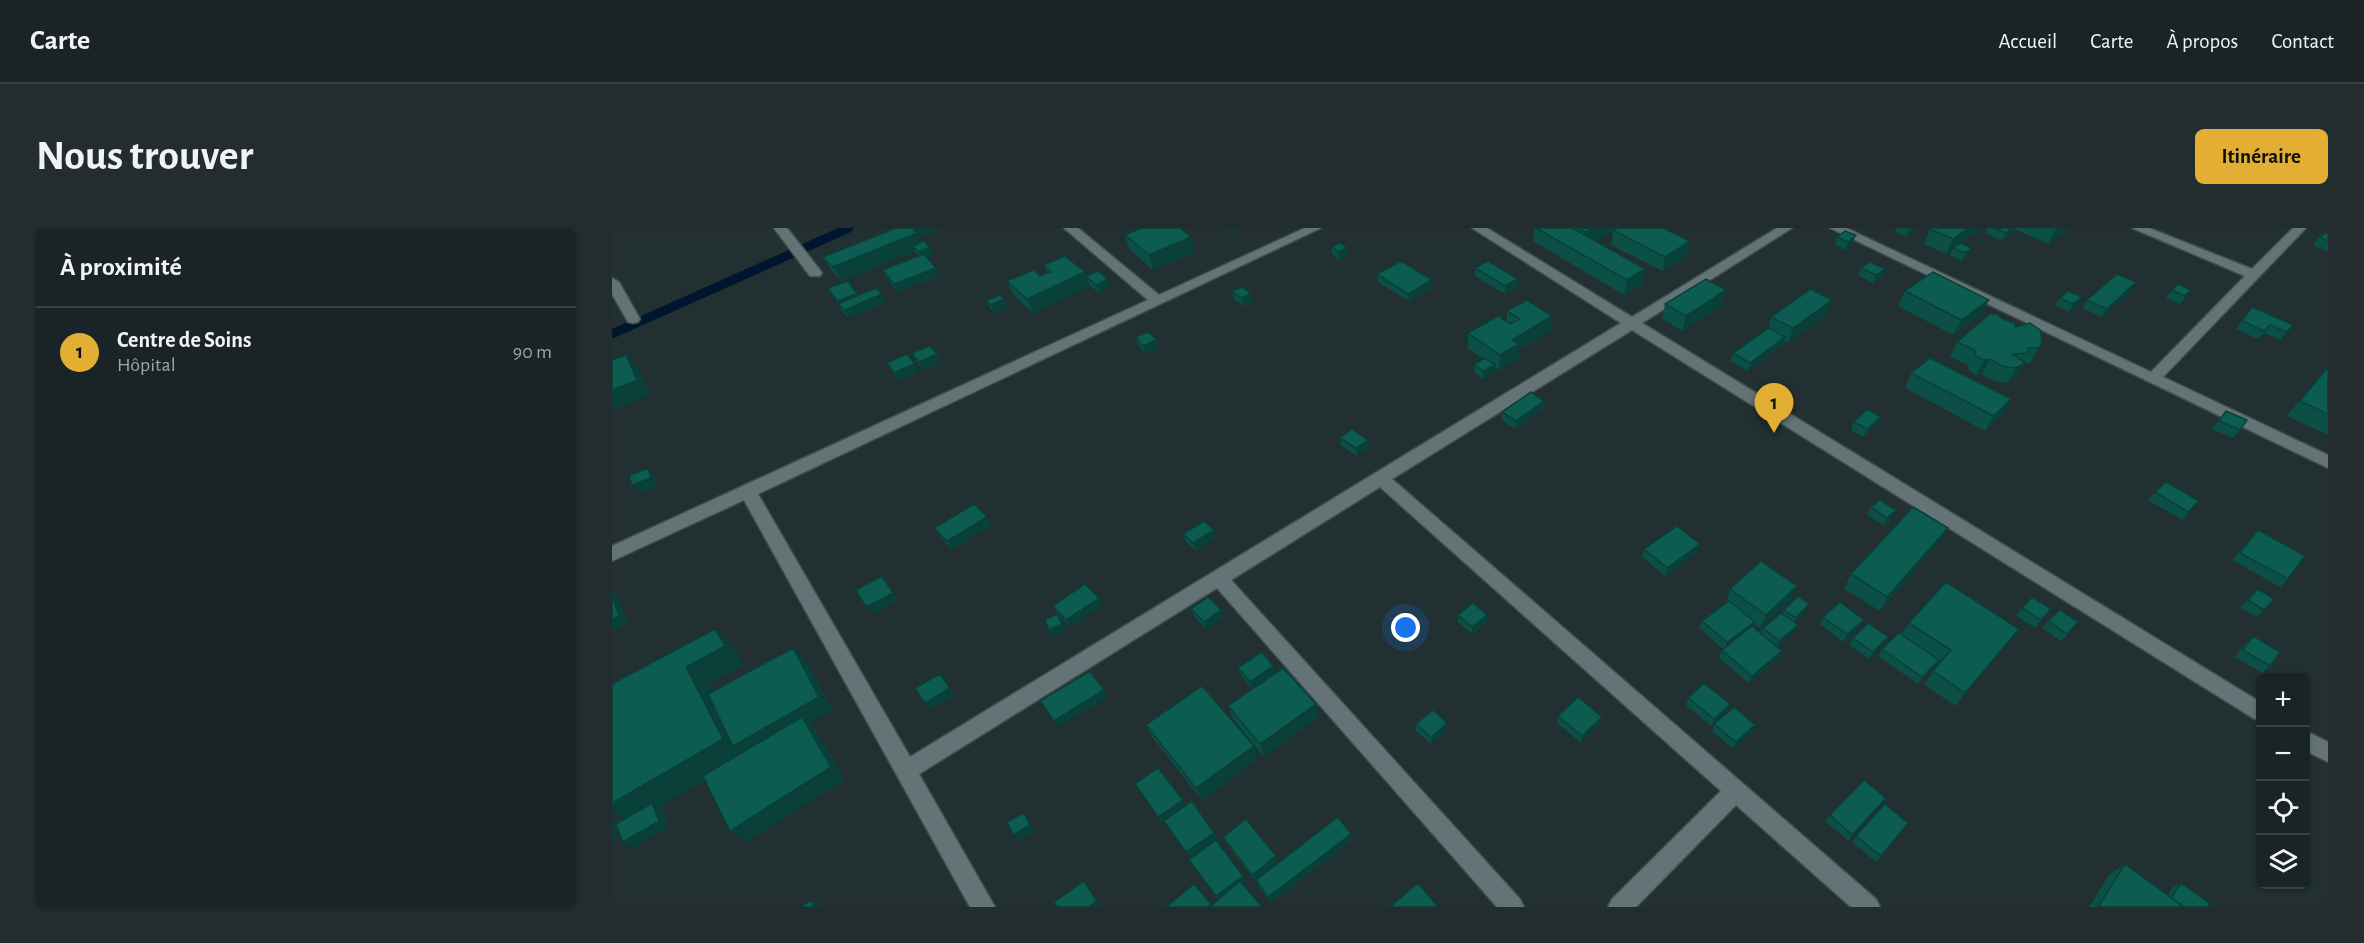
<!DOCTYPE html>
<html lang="fr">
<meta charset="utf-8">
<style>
body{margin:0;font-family:"Alegreya Sans",sans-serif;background:#232c2e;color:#f1f3f6}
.controls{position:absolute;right:18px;bottom:18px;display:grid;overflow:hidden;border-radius:9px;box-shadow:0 2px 4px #0004}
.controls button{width:54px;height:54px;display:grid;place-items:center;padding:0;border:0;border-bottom:2px solid #384143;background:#1a2426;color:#f1f3f6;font:30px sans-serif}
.you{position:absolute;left:794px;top:400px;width:21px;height:21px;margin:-15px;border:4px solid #fff;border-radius:50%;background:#1a73e8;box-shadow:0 0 0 9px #1a73e833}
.badge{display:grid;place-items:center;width:39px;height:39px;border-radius:50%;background:#e3ae34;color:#111;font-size:20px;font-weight:700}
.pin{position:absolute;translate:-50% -50px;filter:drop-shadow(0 2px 3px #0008)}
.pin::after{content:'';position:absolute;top:32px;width:21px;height:18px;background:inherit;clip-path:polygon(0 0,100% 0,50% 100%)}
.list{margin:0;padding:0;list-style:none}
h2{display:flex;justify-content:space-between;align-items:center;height:78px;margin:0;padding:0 24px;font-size:26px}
h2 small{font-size:20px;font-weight:400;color:#9fa4a7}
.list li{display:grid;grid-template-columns:39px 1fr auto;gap:18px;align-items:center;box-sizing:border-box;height:90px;padding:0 24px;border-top:2px solid #384143}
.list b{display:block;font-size:22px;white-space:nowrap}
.list p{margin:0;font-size:20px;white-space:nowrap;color:#9fa4a7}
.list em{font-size:20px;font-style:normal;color:#9fa4a7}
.icon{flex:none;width:33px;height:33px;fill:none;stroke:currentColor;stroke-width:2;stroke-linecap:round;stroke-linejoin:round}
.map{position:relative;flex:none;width:1716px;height:679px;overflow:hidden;border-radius:9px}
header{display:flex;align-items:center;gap:36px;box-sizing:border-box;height:84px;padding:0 30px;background:#1a2426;border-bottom:2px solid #384143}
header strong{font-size:28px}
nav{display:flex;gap:33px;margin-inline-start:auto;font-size:21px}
.intro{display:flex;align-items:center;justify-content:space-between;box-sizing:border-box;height:144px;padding:0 36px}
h1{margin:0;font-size:42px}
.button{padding:15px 27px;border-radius:9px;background:#e3ae34;color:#111;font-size:21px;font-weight:700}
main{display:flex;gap:36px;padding:0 36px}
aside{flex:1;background:#1a2426;border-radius:9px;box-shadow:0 2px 4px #0004}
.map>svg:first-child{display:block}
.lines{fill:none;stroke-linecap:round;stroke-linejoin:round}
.stream{stroke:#00162f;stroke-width:9}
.street-casing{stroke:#414e4f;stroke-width:3}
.street{fill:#647476;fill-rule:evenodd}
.wall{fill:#0b4f46}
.shaded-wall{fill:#094039}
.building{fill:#0d5c51;stroke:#094039;stroke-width:1.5}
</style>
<header>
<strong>Carte</strong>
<nav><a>Accueil</a><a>Carte</a><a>À propos</a><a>Contact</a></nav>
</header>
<div class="intro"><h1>Nous trouver</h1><a class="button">Itinéraire</a></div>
<main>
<aside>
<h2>À proximité<small></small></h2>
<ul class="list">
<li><span class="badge">1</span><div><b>Centre de Soins</b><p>Hôpital</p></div><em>90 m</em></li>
</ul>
</aside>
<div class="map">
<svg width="1716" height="679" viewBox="0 0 1716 679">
<rect width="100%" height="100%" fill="#223032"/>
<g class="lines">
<path class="stream" d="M 0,106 L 237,0"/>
<defs>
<path id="street" d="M 162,0 L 175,0 L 208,42 L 210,45 L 208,48 L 198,48 Z
M 452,0 L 466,0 L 547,67 L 693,0 L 709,0 L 146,266 L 298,529 L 1009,95 L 860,0 L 875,0 L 1020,89 L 1165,0 L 1180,0 L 1030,95 L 1648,474 L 1648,493 L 1641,490 L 1020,102 L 780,251 L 1264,671 L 1268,679 L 1239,679 L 1124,577 L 1024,679 L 996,679 L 1000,671 L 1109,563 L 768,259 L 619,352 L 908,671 L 912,679 L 885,679 L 605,360 L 307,546 L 383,679 L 358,679 L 132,272 L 0,333 L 0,318 L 536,72 Z
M 1218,0 L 1234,0 L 1539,144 L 1633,48 L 1520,0 L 1537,0 L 1640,41 L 1681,0 L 1694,0 L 1551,149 L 1716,227 L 1716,240 Z
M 0,50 L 7,54 L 28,91 L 26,94 L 21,95 L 16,94 L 0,66 Z
M 1694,503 L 1716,514 L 1716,534 L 1694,523 Z"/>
</defs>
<use href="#street" class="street-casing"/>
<use href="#street" class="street"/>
</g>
<path class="wall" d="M 284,0 L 327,0 L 306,9 L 309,14 L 318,19 L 322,27 L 315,30 L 328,48 L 286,64 L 274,49 L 270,42 L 306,28 L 303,23 L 230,53 L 220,43 L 211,29 Z
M 922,0 L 1051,0 L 1078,13 L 1075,28 L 1051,43 L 999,17 L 1001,3 L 983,13 L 1033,41 L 1031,56 L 1012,67 L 921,13 Z
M 1284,0 L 1301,0 L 1300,3 L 1294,8 L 1283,4 Z
M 1320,0 L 1370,0 L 1349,15 L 1356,28 L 1350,33 L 1337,27 L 1340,22 L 1334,26 L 1312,16 L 1318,1 Z
M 1376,0 L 1457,0 L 1436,16 L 1402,1 L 1401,4 L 1390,13 L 1374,5 Z
M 1716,5 L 1716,24 L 1701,17 L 1707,9 Z
M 513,7 L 579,9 L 583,24 L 541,42 L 517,21 Z
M 1225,9 L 1241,15 L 1234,22 L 1223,17 Z
M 720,18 L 736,28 L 727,32 L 720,26 Z
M 432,37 L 473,44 L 478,59 L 421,85 L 402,68 L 395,53 L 428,48 L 435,45 Z
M 863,40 L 905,59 L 893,66 L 863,48 Z
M 1249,40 L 1273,41 L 1270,49 L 1261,55 L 1246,47 Z
M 765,46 L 820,52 L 820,60 L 797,73 L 766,54 Z
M 474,48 L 496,51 L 498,59 L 487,65 L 477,56 Z
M 216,60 L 246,67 L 275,74 L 237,90 L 231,84 Z
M 1520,62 L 1490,89 L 1470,80 L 1475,72 Z
M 1560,62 L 1579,62 L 1568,76 L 1554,70 Z
M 620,63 L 639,66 L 640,74 L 631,78 L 622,71 Z
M 1293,63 L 1369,87 L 1341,107 L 1286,78 Z
M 1448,70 L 1465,77 L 1457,84 L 1443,77 Z
M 392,71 L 395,79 L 383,85 L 378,80 L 374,73 Z
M 1053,76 L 1111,77 L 1070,103 L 1050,91 Z
M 1640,79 L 1681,97 L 1668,112 L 1652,105 L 1646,111 L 1624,101 Z
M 895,83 L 940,88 L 939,103 L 907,122 L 906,131 L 887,142 L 883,139 L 883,144 L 871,151 L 862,144 L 862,136 L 871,131 L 856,120 L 856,105 L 895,94 Z
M 1215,87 L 1176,115 L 1172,113 L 1171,117 L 1136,143 L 1119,133 L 1121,125 L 1156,101 L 1159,89 Z
M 1391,91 L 1430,114 L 1418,135 L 1412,135 L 1404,150 L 1395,155 L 1382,153 L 1370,146 L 1364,147 L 1357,143 L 1356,137 L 1338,129 L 1345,114 Z
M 524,109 L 547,120 L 534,126 L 526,117 Z
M 300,125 L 329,134 L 311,142 L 304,133 Z
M 275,135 L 307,144 L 287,152 L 280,143 Z
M 1716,138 L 1716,207 L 1675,188 Z
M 1299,145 L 1399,171 L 1391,186 L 1373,203 L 1293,160 Z
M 932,181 L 903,201 L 890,192 L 890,184 Z
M 1614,183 L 1628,202 L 1621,210 L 1600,201 Z
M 1269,189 L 1265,196 L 1251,209 L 1239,202 L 1242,194 Z
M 728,210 L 757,219 L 745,228 L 729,218 Z
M 1543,264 L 1587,273 L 1570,292 L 1536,272 Z
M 1259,279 L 1280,290 L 1272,298 L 1255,287 Z
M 380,297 L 340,321 L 327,307 L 322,300 Z
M 1336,300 L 1327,314 L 1268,383 L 1232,361 L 1239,346 Z
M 602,302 L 604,309 L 584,323 L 574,314 L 571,306 Z
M 1646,302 L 1676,351 L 1668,359 L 1620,332 Z
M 1088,316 L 1086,324 L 1053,348 L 1030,329 L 1032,321 Z
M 1185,358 L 1179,372 L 1148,400 L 1142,396 L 1141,399 L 1148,405 L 1151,400 L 1170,386 L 1172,382 L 1194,383 L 1182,395 L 1186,397 L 1182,404 L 1165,419 L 1167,430 L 1137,455 L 1107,430 L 1110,422 L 1111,421 L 1087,400 L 1090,393 L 1114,375 L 1118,361 Z
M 1646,361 L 1652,382 L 1644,389 L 1628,379 Z
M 491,377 L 458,399 L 445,385 L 441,378 Z
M 1410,380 L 1439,381 L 1423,400 L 1404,388 Z
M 579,381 L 609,382 L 611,390 L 594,401 L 582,388 Z
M 846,387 L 875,394 L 860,406 L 846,394 Z
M 1211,389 L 1248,399 L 1231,414 L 1208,396 Z
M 1436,393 L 1460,402 L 1449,413 L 1430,400 Z
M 1297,395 L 1397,414 L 1343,478 L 1312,456 L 1328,435 L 1326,434 L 1322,440 L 1306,456 L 1266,428 L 1270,421 L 1289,406 Z
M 1641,408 L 1658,438 L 1650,445 L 1623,429 L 1633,416 Z
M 1276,409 L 1272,417 L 1257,431 L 1237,417 L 1241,410 Z
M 626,440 L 663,445 L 640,461 L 629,447 Z
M 1076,470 L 1115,483 L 1099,498 L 1074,477 Z
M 704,476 L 707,489 L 652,529 L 621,491 L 616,478 Z
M 946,488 L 989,495 L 969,515 L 945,495 Z
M 835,495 L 835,502 L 819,516 L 804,503 L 804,496 Z
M 1102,496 L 1140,504 L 1121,521 L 1100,503 Z
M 534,497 L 646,531 L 590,572 L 541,510 Z
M 523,556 L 574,578 L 606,611 L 578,630 L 553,593 L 550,595 Z
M 1274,570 L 1236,613 L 1213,593 L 1218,587 Z
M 1296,595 L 1264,634 L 1240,614 L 1244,608 Z
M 611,609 L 666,634 L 643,653 L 614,615 Z
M 740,612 L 659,675 L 646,658 L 644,652 Z
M 577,632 L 634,654 L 600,678 L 606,672 Z
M 1513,636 L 1556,667 L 1560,660 L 1569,655 L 1596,679 L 1477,679 L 1497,647 Z"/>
<path class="shaded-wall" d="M 305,0 L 327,0 L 306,9 L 312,20 L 301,18 L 303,23 L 230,53 L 221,39 L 304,5 L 302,1 Z
M 618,0 L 628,0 L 619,4 Z
M 981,0 L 1006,0 L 971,19 L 973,4 Z
M 1297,0 L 1301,0 L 1300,3 L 1294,8 Z
M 1356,0 L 1370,0 L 1342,20 L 1341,20 L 1340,22 L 1334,26 L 1341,11 Z
M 1400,0 L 1403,0 L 1401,4 L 1390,13 L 1394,5 Z
M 1446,0 L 1457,0 L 1436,16 L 1443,2 Z
M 1244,7 L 1241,15 L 1234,22 L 1236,14 Z
M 579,9 L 583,24 L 541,42 L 537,27 Z
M 1078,13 L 1075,28 L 1051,43 L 1053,29 Z
M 318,19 L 322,27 L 311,32 L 307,24 Z
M 735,20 L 736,28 L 727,32 L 726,24 Z
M 1360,20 L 1356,28 L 1350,33 L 1353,25 Z
M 324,40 L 328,48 L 286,64 L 282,56 Z
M 1033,41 L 1031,56 L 1012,67 L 1015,52 Z
M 1273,41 L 1270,49 L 1261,55 L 1264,47 Z
M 473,44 L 478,59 L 421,85 L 415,71 Z
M 496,51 L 498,59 L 487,65 L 484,57 Z
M 906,51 L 905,59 L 893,66 L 893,58 Z
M 820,52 L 820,60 L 797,73 L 796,66 Z
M 1524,54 L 1520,62 L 1490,89 L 1495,81 Z
M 1114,62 L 1111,77 L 1070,103 L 1074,88 Z
M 245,66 L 250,73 L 226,76 L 229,81 L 225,73 Z
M 270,66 L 275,74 L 237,90 L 233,82 Z
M 639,66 L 640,74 L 631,78 L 629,70 Z
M 1470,69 L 1465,77 L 1457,84 L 1461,76 Z
M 392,71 L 395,79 L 383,85 L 379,77 Z
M 1220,72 L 1215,87 L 1176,115 L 1181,100 Z
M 1377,72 L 1369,87 L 1341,107 L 1349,92 Z
M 940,88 L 939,103 L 907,122 L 906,131 L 887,142 L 888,127 L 900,112 Z
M 1173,109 L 1171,117 L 1136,143 L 1138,135 Z
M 544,112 L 547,120 L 534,126 L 531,118 Z
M 325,126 L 329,134 L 311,142 L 307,134 Z
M 14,127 L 27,142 L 38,167 L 0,182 L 0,162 Z
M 1378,131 L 1370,146 L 1364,147 L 1372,132 Z
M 1413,135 L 1404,150 L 1395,155 L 1404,140 Z
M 303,136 L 307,144 L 287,152 L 282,145 Z
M 883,137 L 883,144 L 871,151 L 871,143 Z
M 1399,171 L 1391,186 L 1373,203 L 1382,188 Z
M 932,173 L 932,181 L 903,201 L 904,193 Z
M 1269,189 L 1265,196 L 1251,209 L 1255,201 Z
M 756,212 L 757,219 L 745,228 L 744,220 Z
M 36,240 L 43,248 L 46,258 L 28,265 L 20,257 Z
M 1284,282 L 1280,290 L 1272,298 L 1275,290 Z
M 375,289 L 380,297 L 340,321 L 335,313 Z
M 1336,300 L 1327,314 L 1268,383 L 1275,369 Z
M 602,302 L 604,309 L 584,323 L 581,315 Z
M 1088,316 L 1086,324 L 1053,348 L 1055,340 Z
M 270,348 L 287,372 L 261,387 L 254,379 Z
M 1185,358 L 1179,372 L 1148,400 L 1154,387 Z
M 0,363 L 6,368 L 16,396 L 0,403 Z
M 487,370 L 491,377 L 458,399 L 454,392 Z
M 1197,376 L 1194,383 L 1180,397 L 1184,390 Z
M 609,382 L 611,390 L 594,401 L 592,394 Z
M 445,386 L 454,404 L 441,409 L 437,402 Z
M 875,387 L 875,394 L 860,406 L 860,399 Z
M 1252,392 L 1248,399 L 1231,414 L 1235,406 Z
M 1143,394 L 1140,401 L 1112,421 L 1115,414 Z
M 1186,397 L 1182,404 L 1164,420 L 1167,413 Z
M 103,401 L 123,420 L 133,437 L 96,457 L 126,515 L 181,420 L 194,433 L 221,482 L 197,496 L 204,502 L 233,552 L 134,614 L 118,603 L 133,528 L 47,579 L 50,581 L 57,599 L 21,620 L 11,614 L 19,595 L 0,583 L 0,575 L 74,439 Z
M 1407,401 L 1397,414 L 1343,478 L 1353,465 Z
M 1276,409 L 1272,417 L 1257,431 L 1261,424 Z
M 1170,423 L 1167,430 L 1137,455 L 1140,448 Z
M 1327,432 L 1322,440 L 1306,456 L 1310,449 Z
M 661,438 L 663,445 L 640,461 L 638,454 Z
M 328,446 L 344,467 L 319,481 L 313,475 Z
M 492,462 L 496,469 L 446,500 L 442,493 Z
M 704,476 L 707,489 L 652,529 L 648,516 Z
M 1118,476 L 1115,483 L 1099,498 L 1102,491 Z
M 990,489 L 989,495 L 969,515 L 970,508 Z
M 835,495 L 835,502 L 819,516 L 819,510 Z
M 1143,497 L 1140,504 L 1121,521 L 1124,514 Z
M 642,518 L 646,531 L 590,572 L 584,560 Z
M 571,572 L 574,578 L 550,595 L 546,589 Z
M 412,585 L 417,591 L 423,604 L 407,613 L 401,607 Z
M 0,589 L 7,609 L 0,613 Z
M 602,605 L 606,611 L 578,630 L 574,624 Z
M 739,606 L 740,612 L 659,675 L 656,669 Z
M 664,628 L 666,634 L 643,653 L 640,647 Z
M 631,648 L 634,654 L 608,674 L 604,668 Z
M 472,653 L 476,658 L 489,679 L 477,679 Z
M 199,672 L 210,679 L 202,679 Z"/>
<path class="building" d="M 284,0 L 299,0 L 305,5 L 221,39 L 211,29 Z
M 529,0 L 568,0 L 579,9 L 537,27 L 513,7 Z
M 924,0 L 960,0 L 1033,41 L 1015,52 Z
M 965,0 L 981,0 L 973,4 Z
M 1004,0 L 1051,0 L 1078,13 L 1053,29 L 1001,2 Z
M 1320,0 L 1356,0 L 1341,11 L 1318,1 Z
M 1383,0 L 1400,0 L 1394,5 Z
M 1233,3 L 1244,7 L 1236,14 L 1225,9 Z
M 1716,5 L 1716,13 L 1707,9 L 1716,4 Z
M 312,13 L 318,19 L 307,24 L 301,18 Z
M 728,15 L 735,20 L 726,24 L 720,18 Z
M 1348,15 L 1360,20 L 1353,25 L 1341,20 Z
M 312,26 L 324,40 L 282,56 L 270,42 Z
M 453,28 L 473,44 L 415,71 L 395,53 L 422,42 L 428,48 L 439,44 L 432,37 Z
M 789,33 L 820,52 L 796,66 L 765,46 Z
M 876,33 L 906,51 L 893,58 L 863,40 Z
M 1258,34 L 1273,41 L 1264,47 L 1249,40 Z
M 486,43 L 496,51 L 484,57 L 474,48 Z
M 1321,44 L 1377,72 L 1349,92 L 1293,63 Z
M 1505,46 L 1524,54 L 1495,81 L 1475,72 Z
M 1094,51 L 1114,62 L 1074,88 L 1053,76 Z
M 236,53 L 245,66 L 225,73 L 216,60 Z
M 1566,56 L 1579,62 L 1573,68 L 1560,62 Z
M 630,59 L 639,66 L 629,70 L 620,63 Z
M 264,60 L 270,66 L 233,82 L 226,76 Z
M 1199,61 L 1220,72 L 1181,100 L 1159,89 Z
M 1456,63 L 1470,69 L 1461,76 L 1448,70 Z
M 387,67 L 392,71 L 379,77 L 374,73 Z
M 915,72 L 940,88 L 900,112 L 907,116 L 888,127 L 856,105 L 886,88 L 898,96 L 908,91 L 895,83 Z
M 1640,79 L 1681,97 L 1675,104 L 1658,97 L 1652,103 L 1630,93 Z
M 1378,86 L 1385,86 L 1391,91 L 1403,95 L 1403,99 L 1418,95 L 1428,102 L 1430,114 L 1427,120 L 1416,120 L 1416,125 L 1400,126 L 1413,135 L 1404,140 L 1390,138 L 1378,131 L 1372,132 L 1364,128 L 1363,122 L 1345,114 Z
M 1157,100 L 1173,109 L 1138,135 L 1121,125 Z
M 537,104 L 544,112 L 531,118 L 524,109 Z
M 318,118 L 325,126 L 307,134 L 300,125 Z
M 295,126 L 303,136 L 282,145 L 275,135 Z
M 14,127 L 25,152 L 0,162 L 0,132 Z
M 873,130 L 883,137 L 871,143 L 862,136 Z
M 1318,130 L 1399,171 L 1382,188 L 1299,145 Z
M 1716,139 L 1716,186 L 1688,173 Z
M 919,164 L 932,173 L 904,193 L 890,184 Z
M 1255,181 L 1269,189 L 1255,201 L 1242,194 Z
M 1614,183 L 1635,192 L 1628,202 L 1607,193 Z
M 740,201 L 756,212 L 744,220 L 728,210 Z
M 36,240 L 39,250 L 20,257 L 17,248 Z
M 1554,254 L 1587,273 L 1576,284 L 1543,264 Z
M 1268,272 L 1284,282 L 1275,290 L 1259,279 Z
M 362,276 L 375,289 L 335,313 L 322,300 Z
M 1301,279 L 1336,300 L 1275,369 L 1239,346 Z
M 592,293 L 602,302 L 581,315 L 571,306 Z
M 1065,298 L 1088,316 L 1055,340 L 1032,321 Z
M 1646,302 L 1693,328 L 1676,351 L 1628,325 Z
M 1149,333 L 1185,358 L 1154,387 L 1118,361 Z
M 270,348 L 281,365 L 254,379 L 244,362 Z
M 1334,354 L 1407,401 L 1353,465 L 1321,443 L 1339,422 L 1297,395 Z
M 473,356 L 487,370 L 454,392 L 441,378 Z
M 1646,361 L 1662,371 L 1652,382 L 1636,372 Z
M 0,368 L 7,388 L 0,391 Z
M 1186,368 L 1197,376 L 1184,390 L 1172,382 Z
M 596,369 L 609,382 L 592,394 L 579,381 Z
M 1420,369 L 1439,381 L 1429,392 L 1410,380 Z
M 1117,373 L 1143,394 L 1115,414 L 1090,393 Z
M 1228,374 L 1252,392 L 1235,406 L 1211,389 Z
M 861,375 L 875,387 L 860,399 L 846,387 Z
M 1448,382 L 1466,394 L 1455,406 L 1436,393 Z
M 1169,385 L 1186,397 L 1167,413 L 1151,400 Z
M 445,386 L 450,396 L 437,402 L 433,392 Z
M 1256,395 L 1276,409 L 1261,424 L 1241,410 Z
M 1140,398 L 1170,423 L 1140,448 L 1110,422 Z
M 103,401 L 113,418 L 74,439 L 111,511 L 0,575 L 0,456 Z
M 1287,405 L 1327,432 L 1310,449 L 1270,421 Z
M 1641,408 L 1668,424 L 1658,438 L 1631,422 Z
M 181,420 L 207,469 L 121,518 L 96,466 Z
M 650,424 L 661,438 L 638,454 L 626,440 Z
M 671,440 L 704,476 L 648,516 L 616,478 Z
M 478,443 L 492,462 L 442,493 L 428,473 Z
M 328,446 L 338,460 L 313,475 L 303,460 Z
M 1092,455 L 1118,476 L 1102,491 L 1076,470 Z
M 590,458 L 642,518 L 584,560 L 534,497 Z
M 966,469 L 990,489 L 970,508 L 946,488 Z
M 1122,479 L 1143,497 L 1124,514 L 1102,496 Z
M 821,482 L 835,495 L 819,510 L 804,496 Z
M 190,489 L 219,539 L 118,603 L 91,548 Z
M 546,540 L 571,572 L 546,589 L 523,556 Z
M 1252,552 L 1274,570 L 1240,607 L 1218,587 Z
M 580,573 L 602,605 L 574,624 L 552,593 Z
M 40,575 L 47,593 L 11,614 L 4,596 Z
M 1273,576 L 1296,595 L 1269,628 L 1244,608 Z
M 412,585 L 418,597 L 401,607 L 395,594 Z
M 726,589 L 739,606 L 656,669 L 644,652 Z
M 634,591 L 664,628 L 640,647 L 611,609 Z
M 604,612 L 631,648 L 604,668 L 577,632 Z
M 1513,636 L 1572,679 L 1486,679 Z
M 472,653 L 485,673 L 477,679 L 445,679 L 442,674 Z
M 628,653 L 650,679 L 598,679 Z
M 806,655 L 826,679 L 778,679 Z
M 1569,655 L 1598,676 L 1596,679 L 1572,679 L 1559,670 Z
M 582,656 L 599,676 L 596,679 L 554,679 Z
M 199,672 L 202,679 L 188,679 Z"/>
</svg>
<div class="controls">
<button>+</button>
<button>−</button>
<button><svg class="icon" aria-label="locate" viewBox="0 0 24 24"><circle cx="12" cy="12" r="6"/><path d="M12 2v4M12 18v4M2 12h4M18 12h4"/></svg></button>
<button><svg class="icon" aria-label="layers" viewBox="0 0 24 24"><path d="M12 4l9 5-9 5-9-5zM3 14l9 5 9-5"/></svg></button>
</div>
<div class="you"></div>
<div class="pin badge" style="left:1162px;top:205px">1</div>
</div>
</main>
